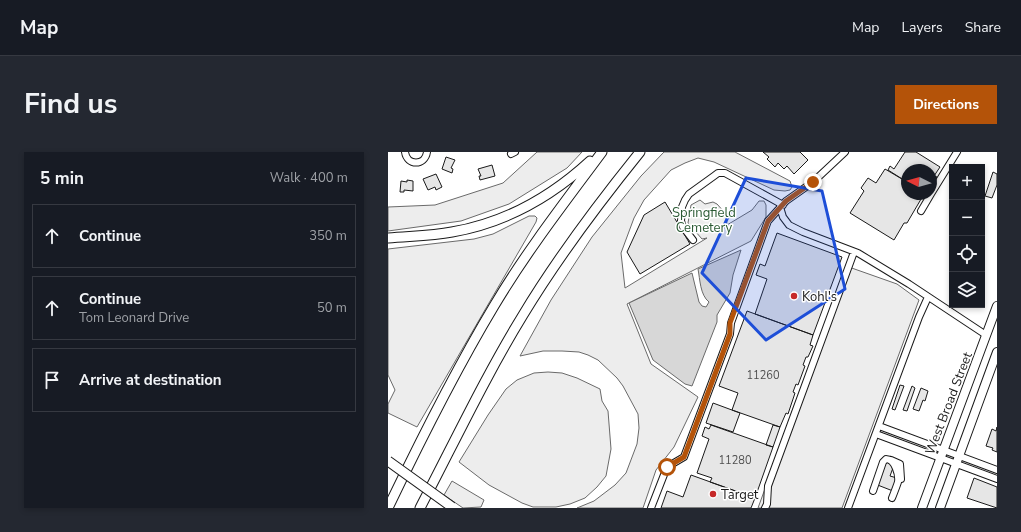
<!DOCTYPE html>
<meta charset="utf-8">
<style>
body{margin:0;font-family:"Nunito Sans",sans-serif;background:#242831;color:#f1f3f6}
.controls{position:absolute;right:12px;top:12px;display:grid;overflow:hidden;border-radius:0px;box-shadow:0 2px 6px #0003}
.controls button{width:36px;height:36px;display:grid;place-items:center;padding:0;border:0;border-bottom:1px solid #363941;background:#171b24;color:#f1f3f6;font:20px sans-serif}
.compass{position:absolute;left:513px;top:12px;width:36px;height:36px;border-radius:50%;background:#171b24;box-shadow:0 2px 6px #0003;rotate:276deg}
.stop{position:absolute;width:12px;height:12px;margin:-9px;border:3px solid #b45309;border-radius:50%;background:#fff}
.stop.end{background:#b45309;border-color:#fff;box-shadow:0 1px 4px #0008}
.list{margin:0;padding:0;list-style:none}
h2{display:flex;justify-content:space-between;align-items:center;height:52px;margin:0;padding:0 16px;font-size:17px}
h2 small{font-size:13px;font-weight:400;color:#9ea1a6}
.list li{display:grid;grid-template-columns:26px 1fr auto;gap:12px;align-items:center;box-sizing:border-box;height:64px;margin:0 8px 8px;padding:0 8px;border:1px solid #363941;border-radius:0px}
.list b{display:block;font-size:15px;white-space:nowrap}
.list p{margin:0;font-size:13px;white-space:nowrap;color:#9ea1a6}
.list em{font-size:13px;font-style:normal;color:#9ea1a6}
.icon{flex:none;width:22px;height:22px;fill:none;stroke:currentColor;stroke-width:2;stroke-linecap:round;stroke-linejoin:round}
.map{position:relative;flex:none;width:609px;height:356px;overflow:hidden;border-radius:0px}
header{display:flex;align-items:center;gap:24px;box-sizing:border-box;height:56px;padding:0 20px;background:#171b24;border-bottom:1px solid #363941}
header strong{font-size:19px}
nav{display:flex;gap:22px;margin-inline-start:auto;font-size:14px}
.intro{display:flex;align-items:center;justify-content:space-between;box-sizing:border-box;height:96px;padding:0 24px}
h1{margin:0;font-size:28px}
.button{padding:10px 18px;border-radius:0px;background:#b45309;color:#fff;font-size:14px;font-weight:700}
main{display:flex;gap:24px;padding:0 24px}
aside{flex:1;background:#171b24;border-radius:0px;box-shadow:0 2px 6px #0003}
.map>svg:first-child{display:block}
.built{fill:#ededed;stroke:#6a6a6a}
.water{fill:#d7d7d7;stroke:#6a6a6a}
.building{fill:#e6e6e6;stroke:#1a1a1a}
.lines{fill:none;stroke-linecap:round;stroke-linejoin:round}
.minor-casing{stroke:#1a1a1a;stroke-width:8}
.major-casing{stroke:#1a1a1a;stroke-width:10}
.highway-casing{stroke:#1a1a1a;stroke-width:11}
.minor{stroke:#fff;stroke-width:6}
.major{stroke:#fff;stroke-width:8}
.highway{stroke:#fff;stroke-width:9}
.highway-bridge-casing{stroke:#1a1a1a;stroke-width:11;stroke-linecap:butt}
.highway-bridge{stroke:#fff;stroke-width:9}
.route{stroke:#b45309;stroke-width:5}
.marked{fill:#1d4ed8;fill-opacity:0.2;stroke:#1d4ed8;stroke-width:3;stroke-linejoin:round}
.poi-dot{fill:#c62828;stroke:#fff;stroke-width:1.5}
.labels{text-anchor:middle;stroke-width:3;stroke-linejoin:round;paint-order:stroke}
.number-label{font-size:11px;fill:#4d4d4d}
.park-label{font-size:13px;fill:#2b5a34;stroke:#fff}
.poi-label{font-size:13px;fill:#1a1a1a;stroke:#fff;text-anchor:start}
.street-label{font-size:13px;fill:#1a1a1a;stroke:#fff}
</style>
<header>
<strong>Map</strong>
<nav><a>Map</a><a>Layers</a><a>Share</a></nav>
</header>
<div class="intro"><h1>Find us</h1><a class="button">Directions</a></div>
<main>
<aside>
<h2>5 min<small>Walk · 400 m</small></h2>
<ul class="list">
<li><svg class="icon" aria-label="ahead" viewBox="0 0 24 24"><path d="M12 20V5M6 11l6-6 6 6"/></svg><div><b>Continue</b></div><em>350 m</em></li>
<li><svg class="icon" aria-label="ahead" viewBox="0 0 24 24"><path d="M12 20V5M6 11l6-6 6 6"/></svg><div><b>Continue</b><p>Tom Leonard Drive</p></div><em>50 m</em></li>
<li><svg class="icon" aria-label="arrive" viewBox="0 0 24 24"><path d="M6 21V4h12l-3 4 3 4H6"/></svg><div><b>Arrive at destination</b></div></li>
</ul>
</aside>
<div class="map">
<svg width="609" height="356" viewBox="0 0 609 356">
<rect width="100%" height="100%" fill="#fff"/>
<path class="built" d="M 149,0 L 194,0 L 179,16 L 121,52 L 73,69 L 0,79 L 0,55 L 47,53 L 115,31 Z
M 276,0 L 347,0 L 402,29 L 404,35 L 402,38 L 397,39 L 386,38 L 326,10 L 310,6 L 297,11 L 283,18 L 256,48 L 246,66 L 233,101 L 237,136 L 319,86 L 314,87 L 300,71 L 303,53 L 312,48 L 317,52 L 325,50 L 329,52 L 338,62 L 339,73 L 364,58 L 371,49 L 376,49 L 378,53 L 378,65 L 363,89 L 239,152 L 263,212 L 310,245 L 286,295 L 268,318 L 255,356 L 189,356 L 206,349 L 227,333 L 238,321 L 249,292 L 251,276 L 250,262 L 235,234 L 229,226 L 210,208 L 200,203 L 191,200 L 174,199 L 155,199 L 132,204 L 163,148 L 204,85 L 253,24 Z
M 141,64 L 147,64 L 149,66 L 148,70 L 29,275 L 0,261 L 0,252 L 7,238 L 0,223 L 0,97 L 86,87 L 105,82 Z
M 458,114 L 509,132 L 531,148 L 454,356 L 370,356 Z
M 160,220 L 174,221 L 189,226 L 212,237 L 214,249 L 220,259 L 223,297 L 218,324 L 209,335 L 197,346 L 182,352 L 168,355 L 145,355 L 134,351 L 101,333 L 71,310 L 100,263 L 118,237 L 129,228 L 146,221 Z
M 64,329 L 96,348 L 93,355 L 75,356 L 56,343 Z"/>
<path class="water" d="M 353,98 L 345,123 L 342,141 L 329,163 L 329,170 L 304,234 L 297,232 L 265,208 L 241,151 L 304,121 L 311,150 L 314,154 L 318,155 L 321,150 C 312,143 312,127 310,117 Z"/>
<path class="building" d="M 375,0 L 412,0 L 420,8 L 406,22 L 399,14 L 396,17 L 390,11 L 387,15 L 379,7 L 381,5 Z
M 517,0 L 528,0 L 552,15 L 546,24 L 549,25 L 543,34 L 543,18 L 519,18 L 519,30 L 500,18 L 502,14 L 506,17 Z
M 58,5 L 67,8 L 63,16 L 65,17 L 64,21 L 54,17 Z
M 104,13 L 107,24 L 92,28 L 91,24 L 93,24 L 90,17 Z
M 497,17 L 519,30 L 519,42 L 536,42 L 519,71 L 516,71 L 506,88 L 462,61 L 476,39 L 473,36 L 480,26 L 488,31 Z
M 605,20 L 609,22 L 609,33 L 604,46 L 597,44 Z
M 48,22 L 54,35 L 48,38 L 47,35 L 40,38 L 35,27 Z
M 19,28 L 25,29 L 25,39 L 16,38 L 16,40 L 12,40 L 13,29 L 19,30 Z
M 277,50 L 302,92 L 252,122 L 239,100 L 256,63 Z
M 389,81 L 454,105 L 425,183 L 367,162 L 379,127 L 368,123 L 372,112 L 377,114 Z
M 359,159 L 425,183 L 422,193 L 425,194 L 420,205 L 418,205 L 415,213 L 417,214 L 410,233 L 408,232 L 405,240 L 407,241 L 400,262 L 398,261 L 392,275 L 344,258 L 350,241 L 331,234 Z
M 512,233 L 516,234 L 507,258 L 504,257 Z
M 524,234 L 527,236 L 519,259 L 515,258 Z
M 533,236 L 540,239 L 537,249 L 535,248 L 531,259 L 525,257 Z
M 325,251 L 352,261 L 345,280 L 318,271 Z
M 323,273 L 385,295 L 367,346 L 322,330 L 324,326 L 309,321 L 321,287 L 314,284 L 317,275 L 321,277 Z
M 385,273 L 392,275 L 385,295 L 378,293 Z
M 609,275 L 609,300 L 604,298 L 605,296 L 598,294 L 604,277 L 608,279 Z
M 496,309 L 506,313 L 502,324 L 509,326 L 505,339 L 487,332 Z
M 303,323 L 367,346 L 363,356 L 273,356 L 279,339 L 295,345 Z
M 586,326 L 609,335 L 609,356 L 579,346 Z"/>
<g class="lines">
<defs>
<path id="minor" d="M 17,0 C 19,14 37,14 39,0
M 123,2 L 127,0
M 543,42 L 569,0
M 392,55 L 395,65 L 401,73 L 415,80 L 470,101 L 521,132 L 598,183
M 533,59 L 543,42
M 305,88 L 295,75 L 293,69 L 294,55 L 297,48 L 301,42 L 326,24 L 330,21 L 337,21 L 395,53
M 491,274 L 609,318
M 488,282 L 609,327
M 503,308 L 512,312 L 513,327
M 485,339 L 495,310 L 498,307 C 507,307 511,323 510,330 C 508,336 506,341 504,346
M 263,356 L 279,315 L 296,305 L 342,182 L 343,171 L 380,69 L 398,49 L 425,30 L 457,0
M 377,356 L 379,352 L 380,334 L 466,100
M 460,356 L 531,165 L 540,145"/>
<path id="major" d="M 534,356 L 609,154
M 552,356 L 609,200"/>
<path id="highway" d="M 0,86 C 21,84 43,84 64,80 C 116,71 163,45 202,9
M 0,356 C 33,287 67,219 106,154 C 138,100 177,50 214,0
M 32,356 C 66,291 97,225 135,163 C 170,105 210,52 252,0"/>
</defs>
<use href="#minor" class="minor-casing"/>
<use href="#major" class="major-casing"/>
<use href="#highway" class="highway-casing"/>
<use href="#minor" class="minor"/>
<use href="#major" class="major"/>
<use href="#highway" class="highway"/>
<defs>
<path id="highway-bridge" d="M 0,309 L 64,355"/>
</defs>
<use href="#highway-bridge" class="highway-bridge-casing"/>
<use href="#highway-bridge" class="highway-bridge"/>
</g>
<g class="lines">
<path class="route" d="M 279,315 L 296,305 L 342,182 L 342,171 L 380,69 L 398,49 L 425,30"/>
</g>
<path class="marked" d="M 358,26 L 434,39 L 457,137 L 378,188 L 314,121 Z"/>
<g class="poi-dot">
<circle cx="406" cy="144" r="4"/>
<circle cx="325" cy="342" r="4"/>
</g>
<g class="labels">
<g class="number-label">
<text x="375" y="227">11260</text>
<text x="347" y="312">11280</text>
</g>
<g class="park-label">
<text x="316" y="65">Springfield<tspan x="316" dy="15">Cemetery</tspan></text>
</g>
<g class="poi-label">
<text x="414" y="149">Kohl's</text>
<text x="333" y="347">Target</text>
</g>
<g class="street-label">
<text transform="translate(560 251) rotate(-69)" y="5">West Broad Street</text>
</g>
</g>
</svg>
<div class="controls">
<button>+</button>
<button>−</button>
<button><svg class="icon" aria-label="locate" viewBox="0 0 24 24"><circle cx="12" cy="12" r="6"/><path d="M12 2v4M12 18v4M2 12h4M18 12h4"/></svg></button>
<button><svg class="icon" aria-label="layers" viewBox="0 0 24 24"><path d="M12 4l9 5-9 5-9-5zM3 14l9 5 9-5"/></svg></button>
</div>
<svg class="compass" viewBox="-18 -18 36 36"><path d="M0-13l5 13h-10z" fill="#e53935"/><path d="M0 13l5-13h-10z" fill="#9ea1a6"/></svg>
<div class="stop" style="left:279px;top:315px"></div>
<div class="stop end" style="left:425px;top:30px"></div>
</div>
</main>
